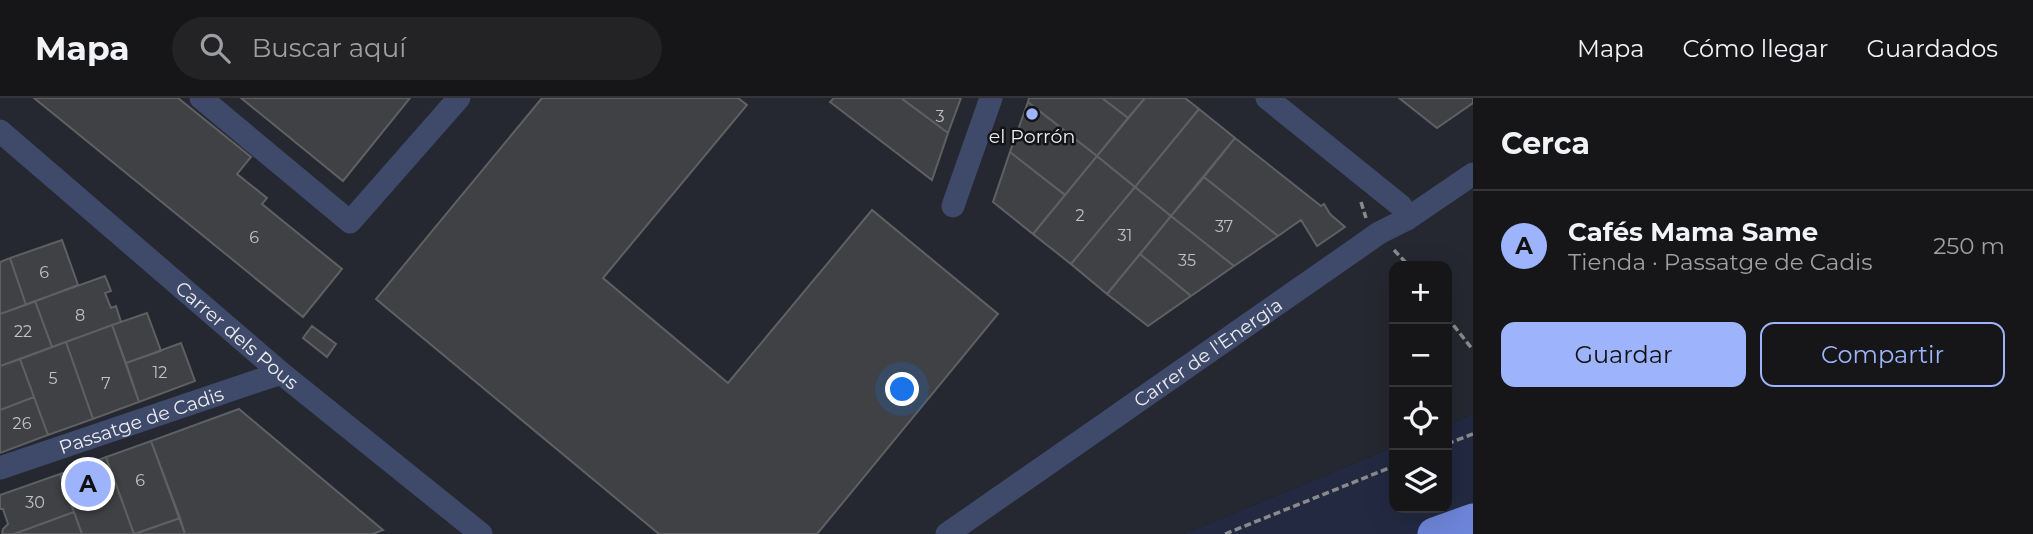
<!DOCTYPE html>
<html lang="es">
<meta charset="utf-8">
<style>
body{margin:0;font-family:Montserrat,sans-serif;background:#232325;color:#f1f3f6}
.controls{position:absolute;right:21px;bottom:21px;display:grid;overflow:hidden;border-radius:14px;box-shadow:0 7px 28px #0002}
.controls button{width:63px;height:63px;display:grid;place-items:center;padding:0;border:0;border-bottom:2px solid #353537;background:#161618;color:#f1f3f6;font:35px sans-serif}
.you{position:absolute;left:903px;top:292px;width:24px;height:24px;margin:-18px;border:5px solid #fff;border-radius:50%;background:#1a73e8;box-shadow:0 0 0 10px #1a73e833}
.badge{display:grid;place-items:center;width:46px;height:46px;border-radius:50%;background:#9db4fd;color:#111;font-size:23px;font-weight:700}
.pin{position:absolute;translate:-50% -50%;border:4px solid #fff;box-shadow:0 2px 7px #0006}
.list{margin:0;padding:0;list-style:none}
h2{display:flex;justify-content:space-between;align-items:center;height:91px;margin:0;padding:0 28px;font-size:30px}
h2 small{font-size:23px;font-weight:400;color:#9e9fa2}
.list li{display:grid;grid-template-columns:46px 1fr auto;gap:21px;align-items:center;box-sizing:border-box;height:112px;padding:0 28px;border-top:2px solid #353537}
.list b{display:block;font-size:26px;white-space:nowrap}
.list p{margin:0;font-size:23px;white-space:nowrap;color:#9e9fa2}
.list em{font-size:23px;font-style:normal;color:#9e9fa2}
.actions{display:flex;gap:14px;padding:21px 28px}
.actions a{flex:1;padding:16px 0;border:2px solid #9db4fd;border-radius:14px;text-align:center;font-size:24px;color:#9db4fd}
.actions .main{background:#9db4fd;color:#111}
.icon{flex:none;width:38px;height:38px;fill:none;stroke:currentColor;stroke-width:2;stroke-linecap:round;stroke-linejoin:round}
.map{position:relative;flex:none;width:1473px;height:436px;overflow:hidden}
header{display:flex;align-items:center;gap:42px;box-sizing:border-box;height:98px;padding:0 35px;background:#161618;border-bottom:2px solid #353537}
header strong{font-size:33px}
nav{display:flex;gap:38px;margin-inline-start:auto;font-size:24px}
.search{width:490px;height:63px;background:#232325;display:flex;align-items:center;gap:18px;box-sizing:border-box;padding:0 24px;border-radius:38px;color:#9e9fa2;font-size:26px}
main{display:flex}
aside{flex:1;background:#161618}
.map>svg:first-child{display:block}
.built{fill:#252830}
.green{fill:#222941}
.building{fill:#404144;stroke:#5f6063;stroke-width:2}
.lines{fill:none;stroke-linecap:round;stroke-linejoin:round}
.path{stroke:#898a8c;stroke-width:3.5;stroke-dasharray:7 3.5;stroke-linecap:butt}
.minor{stroke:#3f4a6b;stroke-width:23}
.highway{stroke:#6d85d8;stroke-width:33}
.poi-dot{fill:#9db4fd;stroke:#131417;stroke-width:2.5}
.labels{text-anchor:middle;stroke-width:5;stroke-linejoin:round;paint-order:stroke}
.number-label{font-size:16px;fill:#c0c1c4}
.poi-label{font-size:19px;fill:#ebecee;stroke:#131417}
.street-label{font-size:19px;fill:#ebecee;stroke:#131417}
</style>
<header>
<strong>Mapa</strong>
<div class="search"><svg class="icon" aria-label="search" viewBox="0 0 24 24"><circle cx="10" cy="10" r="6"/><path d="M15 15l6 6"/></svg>Buscar aquí</div>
<nav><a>Mapa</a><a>Cómo llegar</a><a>Guardados</a></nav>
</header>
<main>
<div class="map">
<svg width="1473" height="436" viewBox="0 0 1473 436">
<rect width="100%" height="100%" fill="#1d1d20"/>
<path class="built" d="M 0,0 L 1473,0 L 1473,316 L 1447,327 L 1447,168 L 1394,168 L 1394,349 L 1184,436 L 0,436 Z"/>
<path class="green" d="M 1473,316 L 1473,436 L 1184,436 L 1394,349 L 1394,410 L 1447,410 L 1447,327 Z"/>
<path class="building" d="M 34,0 L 178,0 L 251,59 L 237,76 L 267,100 L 262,106 L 342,171 L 303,219 Z
M 241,0 L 410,0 L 343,83 Z
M 542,0 L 738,0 L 747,7 L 603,180 L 728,285 L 872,112 L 998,216 L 817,436 L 659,436 L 376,201 Z
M 834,0 L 901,0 L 948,35 L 932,82 L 830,4 Z
M 901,0 L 961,0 L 948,35 Z
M 1029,0 L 1102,0 L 1128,20 L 1097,58 L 1028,4 Z
M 1102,0 L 1145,0 L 1128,20 Z
M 1145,0 L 1185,0 L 1199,11 L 1135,89 L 1097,58 Z
M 1399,0 L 1473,0 L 1473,5 L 1437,30 Z
M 1028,4 L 1097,58 L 1065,97 L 1010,54 Z
M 1199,11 L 1235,40 L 1171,118 L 1135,89 Z
M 1235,40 L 1321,108 L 1324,106 L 1330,116 L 1345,129 L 1317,148 L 1301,122 L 1278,138 L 1204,79 Z
M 1010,54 L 1065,97 L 1033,136 L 993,104 Z
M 1097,58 L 1135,89 L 1071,166 L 1033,136 Z
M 1204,79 L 1278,138 L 1234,168 L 1171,118 Z
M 1135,89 L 1171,118 L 1107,196 L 1071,166 Z
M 1171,118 L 1234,168 L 1191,198 L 1140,156 Z
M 62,142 L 78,187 L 26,207 L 10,160 Z
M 1140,156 L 1191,198 L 1148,228 L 1107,196 Z
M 10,160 L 26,207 L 0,216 L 0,164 Z
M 105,178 L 111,193 L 105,195 L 111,210 L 116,208 L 121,224 L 52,249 L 35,203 Z
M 35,203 L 52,249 L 0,268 L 0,216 Z
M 147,215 L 161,253 L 126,265 L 112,227 Z
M 112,227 L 139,304 L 93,321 L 66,244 Z
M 312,228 L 336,246 L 327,259 L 303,240 Z
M 66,244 L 93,321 L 48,337 L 20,261 Z
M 181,245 L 195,283 L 139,304 L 126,265 Z
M 20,261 L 34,299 L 0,312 L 0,268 Z
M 34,299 L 48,337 L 0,355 L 0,312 Z
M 239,311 L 383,432 L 373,436 L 185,436 L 151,343 Z
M 151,343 L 180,420 L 134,436 L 106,359 Z
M 106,359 L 134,436 L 82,436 L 60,376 Z
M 60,376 L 74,414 L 14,436 L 2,436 L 3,431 L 8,426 L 3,411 L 0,411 L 0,397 Z
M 74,414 L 82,436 L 14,436 Z
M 180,420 L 185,436 L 135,436 Z"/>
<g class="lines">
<path class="path" d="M 1361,104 L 1366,120
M 1394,152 L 1409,168
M 1447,219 L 1473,252
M 1447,346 L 1473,336
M 1225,436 L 1394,368"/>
<g class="minor">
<path d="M 201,0 L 350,124 L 459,0"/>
<path d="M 1267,0 L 1401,108 L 1407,121"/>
<path id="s1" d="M 0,33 L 281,275 L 481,436"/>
<path d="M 953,108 L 991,0"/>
<path id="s2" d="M 0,370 L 281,275"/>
<path id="s3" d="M 947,436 L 1362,147 L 1379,135 L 1407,121 L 1473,76"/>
</g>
<path class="highway" d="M 1434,436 L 1473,422"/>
</g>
<circle class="poi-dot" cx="1032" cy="16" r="7"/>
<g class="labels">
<g class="number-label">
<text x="940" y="24">3</text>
<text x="1080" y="123">2</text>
<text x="1224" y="134">37</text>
<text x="1125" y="143">31</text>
<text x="254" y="145">6</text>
<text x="1187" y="168">35</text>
<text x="44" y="180">6</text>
<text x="80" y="223">8</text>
<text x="23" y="239">22</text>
<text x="160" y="280">12</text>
<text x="53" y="286">5</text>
<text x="106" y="291">7</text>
<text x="22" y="331">26</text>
<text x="140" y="388">6</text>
<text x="35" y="410">30</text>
</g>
<g class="poi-label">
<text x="1032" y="45">el Porrón</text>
</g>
<g class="street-label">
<text dy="7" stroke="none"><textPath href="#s1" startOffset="313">Carrer dels Pous</textPath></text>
<text dy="7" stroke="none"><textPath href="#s3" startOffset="318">Carrer de l'Energia</textPath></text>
<text dy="7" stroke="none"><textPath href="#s2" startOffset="149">Passatge de Cadis</textPath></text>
</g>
</g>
</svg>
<div class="controls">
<button>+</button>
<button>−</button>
<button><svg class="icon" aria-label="locate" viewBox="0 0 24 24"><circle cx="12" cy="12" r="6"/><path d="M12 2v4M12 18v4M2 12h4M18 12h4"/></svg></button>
<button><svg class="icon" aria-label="layers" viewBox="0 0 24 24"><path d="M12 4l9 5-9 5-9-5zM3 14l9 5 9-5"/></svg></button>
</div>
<div class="you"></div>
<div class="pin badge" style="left:88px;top:386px">A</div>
</div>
<aside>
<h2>Cerca<small></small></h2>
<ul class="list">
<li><span class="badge">A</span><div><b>Cafés Mama Same</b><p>Tienda · Passatge de Cadis</p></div><em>250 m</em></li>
</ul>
<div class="actions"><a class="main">Guardar</a><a>Compartir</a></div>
</aside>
</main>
